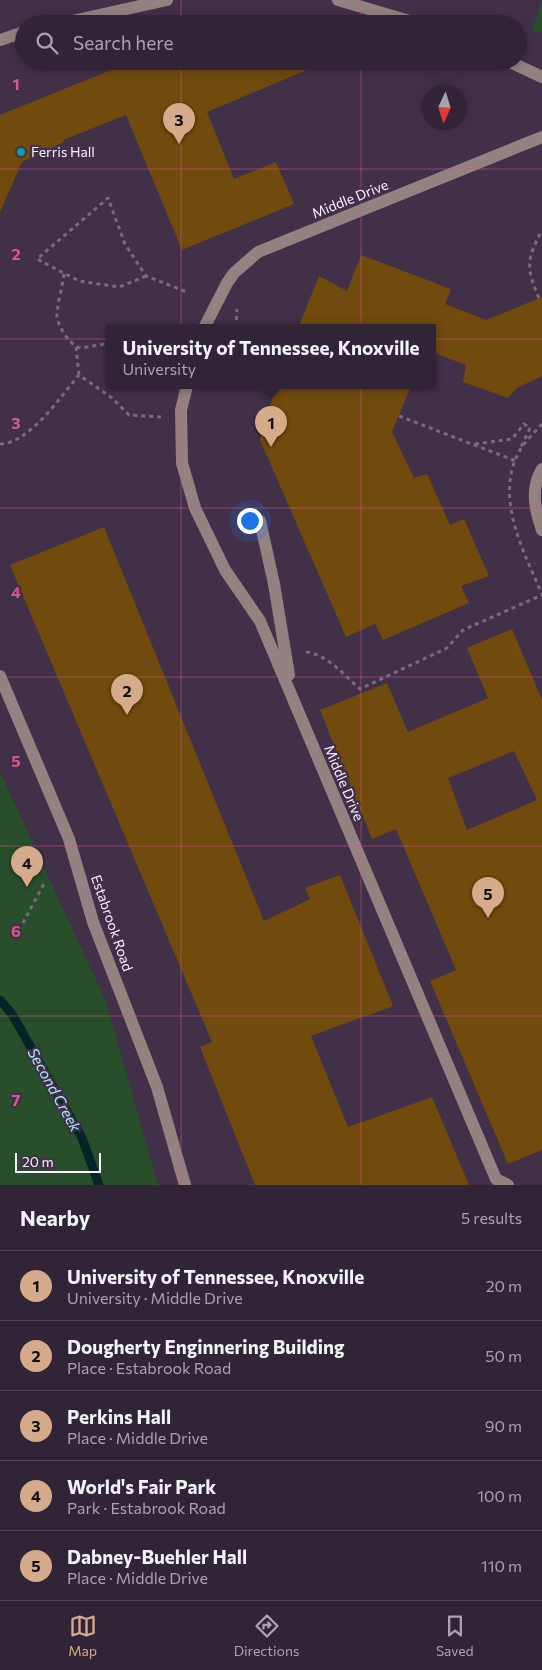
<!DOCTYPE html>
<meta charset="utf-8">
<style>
body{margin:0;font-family:Commissioner,sans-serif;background:#3d3042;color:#f1f3f6}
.compass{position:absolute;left:422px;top:85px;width:45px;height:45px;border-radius:50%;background:#322437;box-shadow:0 2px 12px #0003;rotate:184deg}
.scale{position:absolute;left:15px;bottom:12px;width:86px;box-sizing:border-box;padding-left:5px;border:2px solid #faefff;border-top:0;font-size:14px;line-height:18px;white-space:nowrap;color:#faefff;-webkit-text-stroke:4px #423049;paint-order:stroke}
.you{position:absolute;left:249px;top:520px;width:18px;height:18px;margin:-12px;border:4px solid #fff;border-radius:50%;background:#1a73e8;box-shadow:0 0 0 8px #1a73e833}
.badge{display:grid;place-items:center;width:32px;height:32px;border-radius:50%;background:#d6ab8b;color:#111;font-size:16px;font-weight:700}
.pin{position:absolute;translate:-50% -41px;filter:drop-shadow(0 1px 2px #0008)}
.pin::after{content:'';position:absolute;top:26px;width:18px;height:15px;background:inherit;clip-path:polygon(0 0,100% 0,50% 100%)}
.popup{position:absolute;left:106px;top:324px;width:330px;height:65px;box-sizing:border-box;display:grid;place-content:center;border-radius:0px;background:#322437;filter:drop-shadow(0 1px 4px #0005);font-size:16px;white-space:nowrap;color:#a8a4ad}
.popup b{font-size:19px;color:#f1f3f6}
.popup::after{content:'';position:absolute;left:50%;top:100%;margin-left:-10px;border:10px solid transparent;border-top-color:#322437}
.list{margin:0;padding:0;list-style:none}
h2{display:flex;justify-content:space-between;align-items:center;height:65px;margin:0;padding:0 20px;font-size:21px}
h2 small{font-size:16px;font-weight:400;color:#a8a4ad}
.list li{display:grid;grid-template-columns:32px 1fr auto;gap:15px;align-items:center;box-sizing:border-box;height:70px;padding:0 20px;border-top:1px solid #4d4152}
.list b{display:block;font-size:19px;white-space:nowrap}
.list p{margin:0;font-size:16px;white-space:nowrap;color:#a8a4ad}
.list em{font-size:16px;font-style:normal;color:#a8a4ad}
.icon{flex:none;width:28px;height:28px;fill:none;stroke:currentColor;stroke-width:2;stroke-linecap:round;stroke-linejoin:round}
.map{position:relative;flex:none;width:542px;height:1185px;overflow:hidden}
.search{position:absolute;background:#322437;box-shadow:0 2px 12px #0003;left:15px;right:15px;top:15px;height:55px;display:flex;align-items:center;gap:12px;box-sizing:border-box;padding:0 18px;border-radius:28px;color:#a8a4ad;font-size:19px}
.sheet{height:415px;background:#322437}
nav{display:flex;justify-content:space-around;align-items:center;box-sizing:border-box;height:70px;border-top:1px solid #4d4152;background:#322437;font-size:14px;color:#a8a4ad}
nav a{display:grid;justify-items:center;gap:2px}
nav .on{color:#d6ab8b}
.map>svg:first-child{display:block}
.green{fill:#294e2b}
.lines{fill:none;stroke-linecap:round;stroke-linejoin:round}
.stream{stroke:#062428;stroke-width:9}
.building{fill:#714a0d;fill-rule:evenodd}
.path{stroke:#7a6a80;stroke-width:3;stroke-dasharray:4 4;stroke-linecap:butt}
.minor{stroke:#948283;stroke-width:12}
.grid{fill:none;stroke:#d3588c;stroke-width:1;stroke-opacity:0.55}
.culture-dot{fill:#0f9aa8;stroke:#423049;stroke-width:2}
.labels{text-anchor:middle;stroke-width:4.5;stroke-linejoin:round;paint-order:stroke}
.poi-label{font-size:14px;fill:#faefff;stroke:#423049;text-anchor:start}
.street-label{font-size:14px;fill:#faefff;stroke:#423049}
.water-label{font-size:15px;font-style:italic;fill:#a7edf8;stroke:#423049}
.grid-label{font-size:16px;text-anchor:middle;font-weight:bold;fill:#d3588c;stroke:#423049;stroke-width:4.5;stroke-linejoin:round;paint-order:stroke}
</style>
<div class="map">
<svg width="542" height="1185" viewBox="0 0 542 1185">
<rect width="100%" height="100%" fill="#423049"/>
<path class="green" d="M 542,0 L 542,32 L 532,31 Z
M 0,772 L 106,1002 L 158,1185 L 0,1185 Z"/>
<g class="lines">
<path class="stream" d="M 0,1000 L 12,1014 L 82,1138 L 99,1185"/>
</g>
<path class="building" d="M 133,61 L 328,61 L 207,112 L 234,179 L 276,162 L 294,204 L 182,250 L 126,115 L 63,140 L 64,142 L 22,162 L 0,212 L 0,115 Z
M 361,255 L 451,289 L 445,304 L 486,320 L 542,297 L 542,376 L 517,388 L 508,398 L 463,382 L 466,365 L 432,352 L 432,328 L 298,328 L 319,276 L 347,291 Z
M 276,386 L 411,386 L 392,432 L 414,478 L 427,474 L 450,525 L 464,519 L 489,576 L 461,586 L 469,603 L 383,640 L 375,624 L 346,637 L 260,440 Z
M 104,527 L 264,921 L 310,899 L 305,888 L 340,875 L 393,1006 L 311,1036 L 348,1127 L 432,1097 L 469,1185 L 255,1185 L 200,1047 L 212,1042 L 10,565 Z
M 512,629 L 542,700 L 542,1150 L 508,1164 L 430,981 L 456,970 L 396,829 L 372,839 L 320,710 L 387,683 L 408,732 L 488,698 L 467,648 ZM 514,751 L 537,800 L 467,830 L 448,778 Z"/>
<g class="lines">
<path class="path" d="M 64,274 C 63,284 56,309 57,317 C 59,328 70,346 81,348 L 110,343
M 146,276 L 119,287 L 79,281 L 37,259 L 108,198 L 125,244 L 146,276 L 187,292
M 539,298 C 526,268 526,260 542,230
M 236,328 L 237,309
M 76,347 L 79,375
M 399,416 L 516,461
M 542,424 C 534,433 523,443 518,454 C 495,498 524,553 542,594
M 0,444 C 30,443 60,397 79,375 L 112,398 L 129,415 L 161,417
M 475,444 L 512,439 L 524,424 L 530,428 L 520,449
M 306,652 C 329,655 343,675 360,689 L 447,648 L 463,630 L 542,595
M 19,930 L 45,882"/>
<path class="minor" d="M 338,0 L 420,24
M 59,24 L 167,0
M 0,40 L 24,32
M 508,61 L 542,77
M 204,328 L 227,283 L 234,273 L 258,252 L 542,137
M 187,386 L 181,410 L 182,463 L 195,508 L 225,570 L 260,621 L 496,1179 L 508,1185
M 542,469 C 530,489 535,510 542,530
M 260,521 L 274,584 L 289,675
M 0,676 L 69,839 L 93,922 L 157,1087 L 185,1185"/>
</g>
<path class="grid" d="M 181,0 L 181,24M 361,0 L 361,24M 181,61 L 181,1185M 361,61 L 361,1185M 0,169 L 542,169M 0,339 L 542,339M 0,508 L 542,508M 0,677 L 542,677M 0,846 L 542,846M 0,1016 L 542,1016"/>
<circle class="culture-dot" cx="21" cy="152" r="5"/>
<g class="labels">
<g class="poi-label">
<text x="31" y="157">Ferris Hall</text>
</g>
<g class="street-label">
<text transform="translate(350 199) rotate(-22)" y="5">Middle Drive</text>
<text transform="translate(344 783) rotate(67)" y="5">Middle Drive</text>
<text transform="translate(112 923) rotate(71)" y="5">Estabrook Road</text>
</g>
<g class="water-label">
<text transform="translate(54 1090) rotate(61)" y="5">Second Creek</text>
</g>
</g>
<g class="grid-label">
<text x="16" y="90">1</text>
<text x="16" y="260">2</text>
<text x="16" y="429">3</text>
<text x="16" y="598">4</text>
<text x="16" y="767">5</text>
<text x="16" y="937">6</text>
<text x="16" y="1106">7</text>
</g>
</svg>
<svg class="compass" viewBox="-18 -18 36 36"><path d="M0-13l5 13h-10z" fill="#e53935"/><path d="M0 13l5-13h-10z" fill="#a8a4ad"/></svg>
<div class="scale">20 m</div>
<div class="you"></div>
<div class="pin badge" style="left:271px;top:447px">1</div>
<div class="popup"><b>University of Tennessee, Knoxville</b>University</div>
<div class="pin badge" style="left:127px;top:715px">2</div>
<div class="pin badge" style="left:179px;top:144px">3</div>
<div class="pin badge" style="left:27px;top:887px">4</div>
<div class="pin badge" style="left:488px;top:918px">5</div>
<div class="search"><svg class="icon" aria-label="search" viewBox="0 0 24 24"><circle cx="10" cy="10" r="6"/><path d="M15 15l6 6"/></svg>Search here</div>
</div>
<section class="sheet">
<h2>Nearby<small>5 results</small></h2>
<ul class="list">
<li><span class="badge">1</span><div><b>University of Tennessee, Knoxville</b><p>University · Middle Drive</p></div><em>20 m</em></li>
<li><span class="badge">2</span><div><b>Dougherty Enginnering Building</b><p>Place · Estabrook Road</p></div><em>50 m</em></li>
<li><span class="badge">3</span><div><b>Perkins Hall</b><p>Place · Middle Drive</p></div><em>90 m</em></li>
<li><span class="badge">4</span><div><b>World's Fair Park</b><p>Park · Estabrook Road</p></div><em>100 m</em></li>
<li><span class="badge">5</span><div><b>Dabney-Buehler Hall</b><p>Place · Middle Drive</p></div><em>110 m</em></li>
</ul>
</section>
<nav>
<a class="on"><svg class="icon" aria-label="map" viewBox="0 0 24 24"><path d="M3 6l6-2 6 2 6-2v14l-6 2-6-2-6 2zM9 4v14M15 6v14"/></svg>Map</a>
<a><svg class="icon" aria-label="directions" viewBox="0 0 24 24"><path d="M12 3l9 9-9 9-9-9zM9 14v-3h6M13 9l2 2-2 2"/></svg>Directions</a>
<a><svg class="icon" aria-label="saved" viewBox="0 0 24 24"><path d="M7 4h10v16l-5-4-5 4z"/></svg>Saved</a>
</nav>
